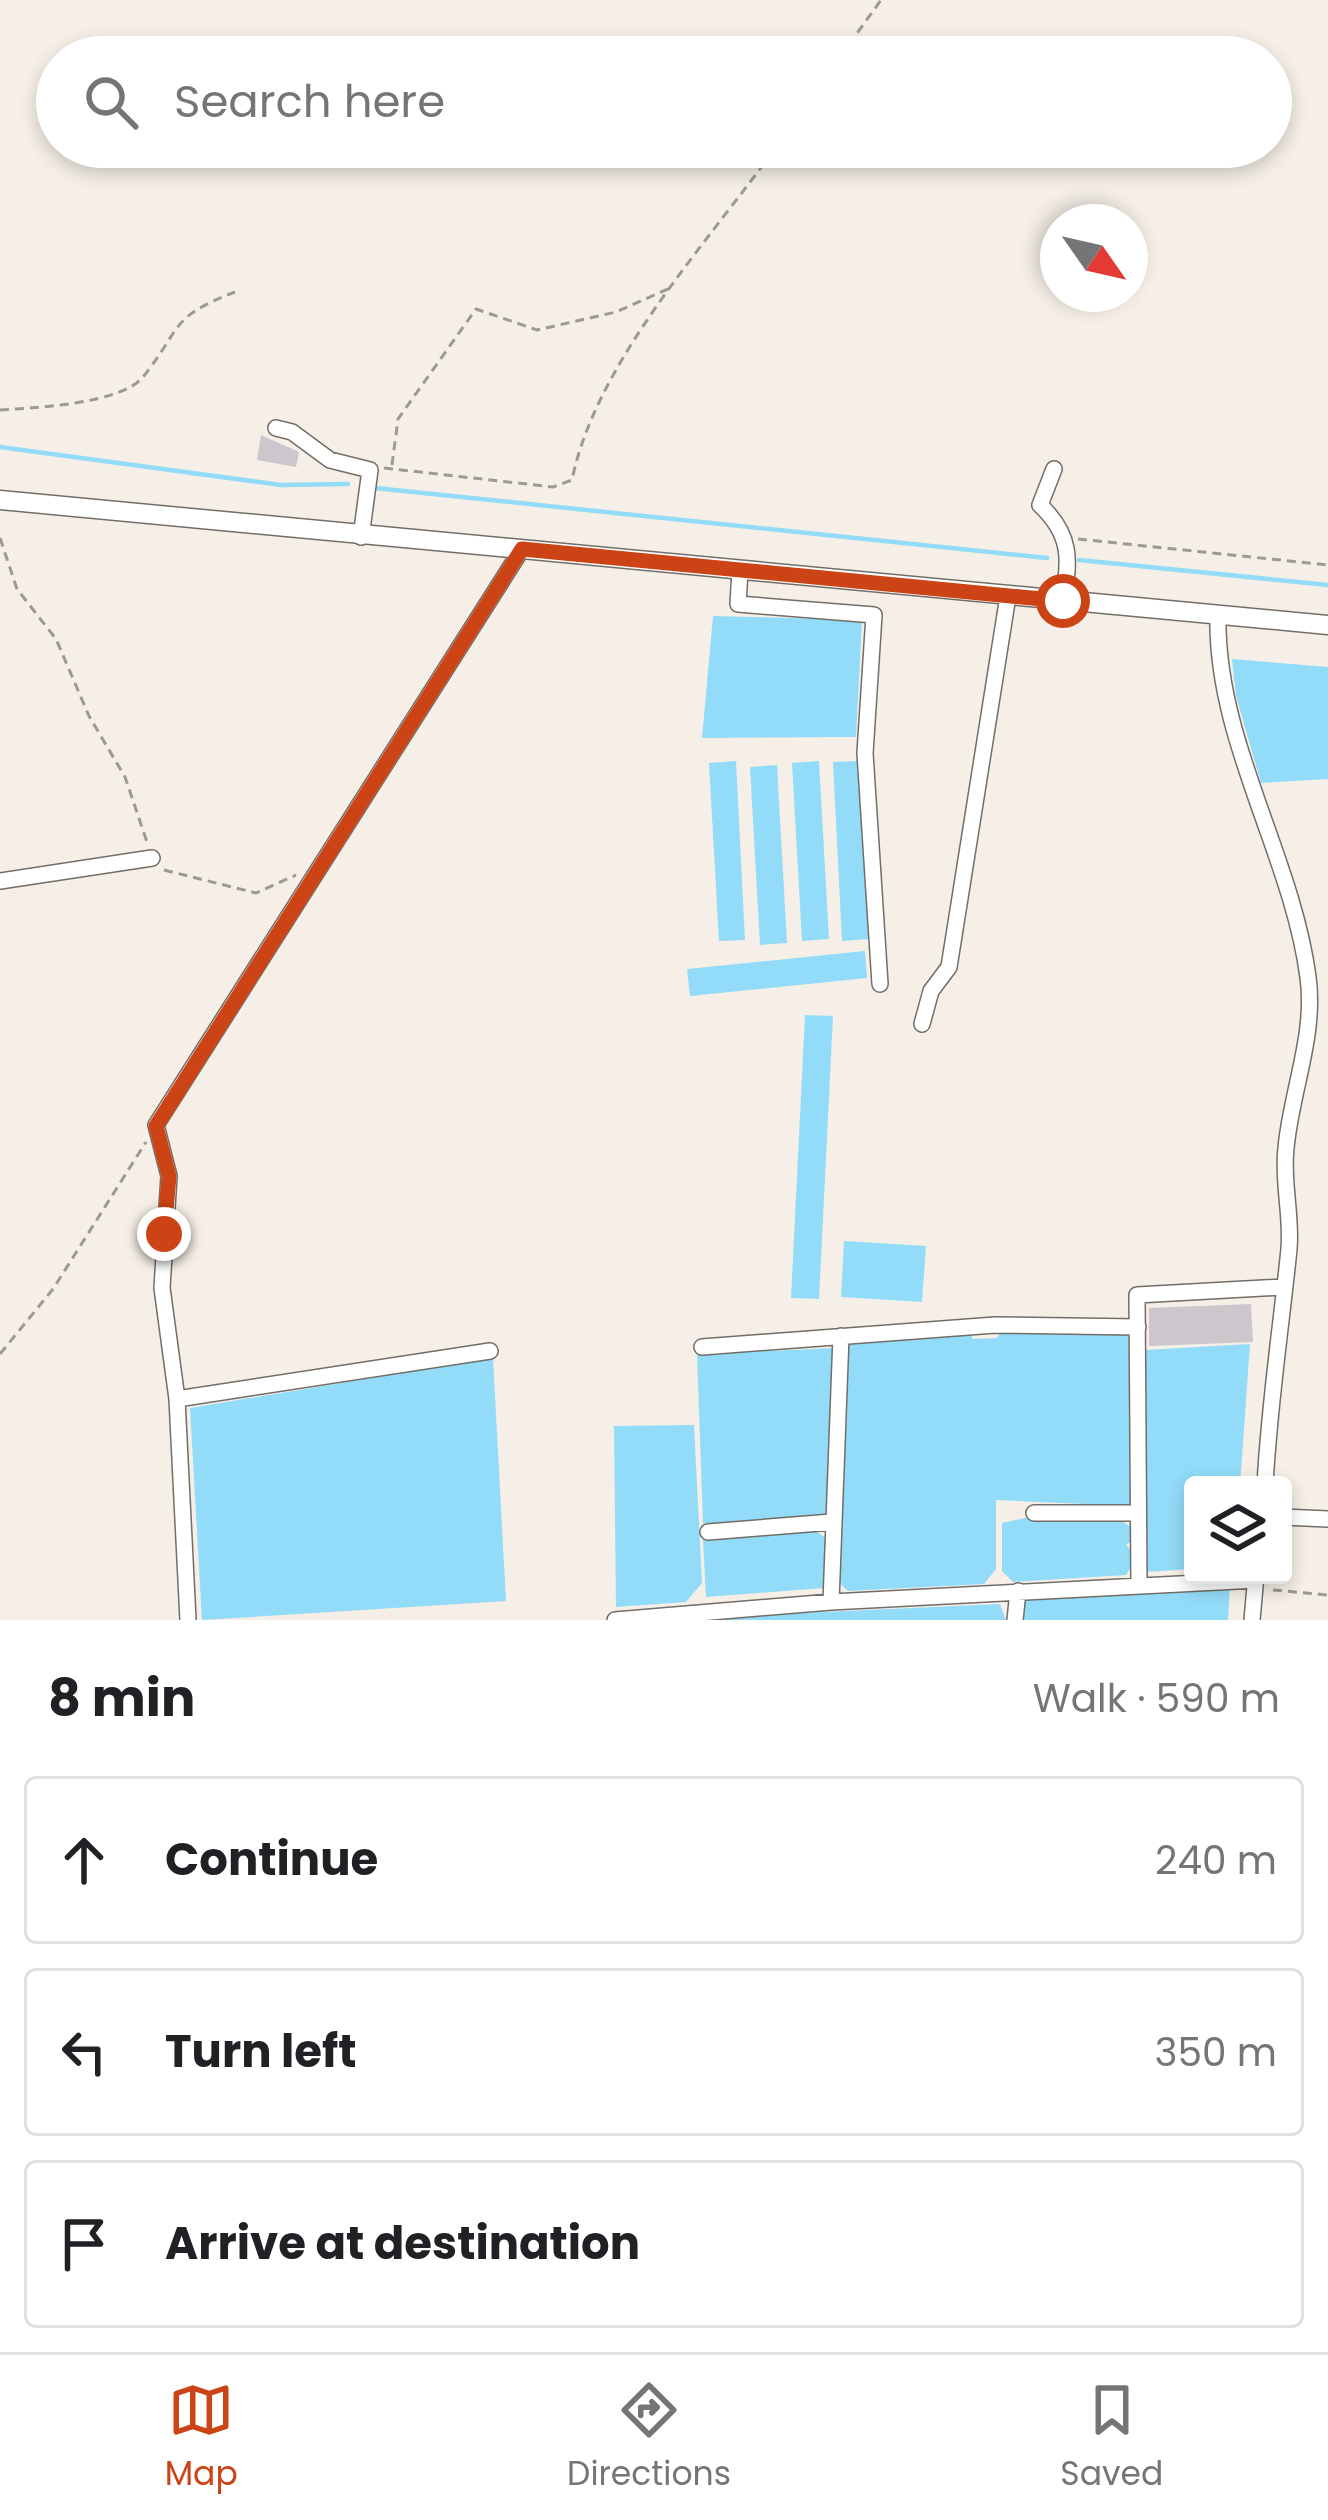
<!DOCTYPE html>
<meta charset="utf-8">
<style>
body{margin:0;font-family:Poppins,sans-serif;background:#f6f6f6;color:#202124}
.controls{position:absolute;right:36px;bottom:36px;display:grid;overflow:hidden;border-radius:12px;box-shadow:0 6px 18px #0003}
.controls button{width:108px;height:108px;display:grid;place-items:center;padding:0;border:0;border-bottom:3px solid #e0e0e0;background:#fff;color:#202124;font:60px sans-serif}
.compass{position:absolute;left:1040px;top:204px;width:108px;height:108px;border-radius:50%;background:#fff;box-shadow:0 6px 18px #0003;rotate:124deg}
.stop{position:absolute;width:36px;height:36px;margin:-27px;border:9px solid #cc4415;border-radius:50%;background:#fff}
.stop.end{background:#cc4415;border-color:#fff;box-shadow:0 3px 12px #0008}
.list{margin:0;padding:0;list-style:none}
h2{display:flex;justify-content:space-between;align-items:center;height:156px;margin:0;padding:0 48px;font-size:51px}
h2 small{font-size:39px;font-weight:400;color:#757577}
.list li{display:grid;grid-template-columns:78px 1fr auto;gap:36px;align-items:center;box-sizing:border-box;height:168px;margin:0 24px 24px;padding:0 24px;border:3px solid #e0e0e0;border-radius:12px}
.list b{display:block;font-size:45px;white-space:nowrap}
.list em{font-size:39px;font-style:normal;color:#757577}
.icon{flex:none;width:66px;height:66px;fill:none;stroke:currentColor;stroke-width:2;stroke-linecap:round;stroke-linejoin:round}
.map{position:relative;flex:none;width:1328px;height:1620px;overflow:hidden}
.search{position:absolute;background:#fff;box-shadow:0 6px 18px #0003;left:36px;right:36px;top:36px;height:132px;display:flex;align-items:center;gap:30px;box-sizing:border-box;padding:0 42px;border-radius:66px;color:#757577;font-size:45px}
.sheet{height:732px;background:#fff}
nav{display:flex;justify-content:space-around;align-items:center;box-sizing:border-box;height:168px;border-top:3px solid #e0e0e0;background:#fff;font-size:33px;color:#757577}
nav a{display:grid;justify-items:center;gap:6px}
nav .on{color:#cc4415}
.map>svg:first-child{display:block}
.water{fill:#92dcf9}
.lines{fill:none;stroke-linecap:round;stroke-linejoin:round}
.stream{stroke:#92dcf9;stroke-width:4.5}
.building{fill:#cdc6cc}
.minor-casing{stroke:#736d67;stroke-width:18}
.major-casing{stroke:#736d67;stroke-width:21}
.path{stroke:#9d9993;stroke-width:3;stroke-dasharray:9 6;stroke-linecap:butt}
.minor{stroke:#fff;stroke-width:15}
.major{stroke:#fff;stroke-width:18}
.route{stroke:#cc4415;stroke-width:15}
</style>
<div class="map">
<svg width="1328" height="1620" viewBox="0 0 1328 1620">
<rect width="100%" height="100%" fill="#f5efe7"/>
<path class="water" d="M 713,616 L 862,620 L 856,737 L 702,738 Z
M 1232,659 L 1328,667 L 1328,779 L 1261,783 L 1236,696 Z
M 736,761 L 745,940 L 719,941 L 709,763 Z
M 819,761 L 829,939 L 802,941 L 792,763 Z
M 859,761 L 869,939 L 842,941 L 833,762 Z
M 777,765 L 787,943 L 760,945 L 750,767 Z
M 865,951 L 867,978 L 690,996 L 687,969 Z
M 805,1015 L 833,1016 L 819,1299 L 791,1298 Z
M 844,1241 L 926,1246 L 922,1302 L 841,1297 Z
M 1001,1331 L 1131,1333 L 1132,1506 L 996,1500 L 996,1569 L 984,1584 L 848,1591 L 837,1581 L 846,1343 L 970,1333 L 973,1339 L 997,1338 Z
M 1250,1344 L 1240,1485 L 1193,1485 L 1193,1569 L 1145,1572 L 1145,1350 Z
M 835,1348 L 828,1514 L 703,1524 L 697,1354 Z
M 493,1358 L 506,1601 L 202,1620 L 190,1408 Z
M 694,1425 L 702,1583 L 686,1602 L 616,1607 L 614,1426 Z
M 1025,1518 L 1117,1518 L 1131,1527 L 1132,1542 L 1126,1544 L 1136,1558 L 1126,1575 L 1013,1582 L 1002,1571 L 1002,1523 Z
M 816,1531 L 828,1540 L 824,1588 L 706,1597 L 703,1539 Z
M 1230,1586 L 1228,1620 L 1022,1620 L 1024,1597 Z
M 1000,1604 L 1006,1620 L 711,1620 L 711,1617 Z"/>
<g class="lines">
<path class="stream" d="M 0,447 L 281,485 L 348,484
M 375,488 L 1047,558
M 1079,560 L 1328,585"/>
</g>
<path class="building" d="M 261,435 L 299,452 L 296,467 L 257,460 Z
M 1251,1304 L 1253,1342 L 1149,1346 L 1149,1308 Z"/>
<g class="lines">
<defs>
<path id="minor" d="M 276,428 L 292,432 L 330,460 L 370,470 L 361,537
M 1054,469 L 1040,505 C 1072,535 1070,560 1063,601
M 740,570 L 738,604 L 874,615 L 865,753 L 880,984
M 1218,615 C 1215,740 1292,855 1308,977 C 1316,1035 1291,1092 1286,1148 C 1282,1181 1292,1216 1289,1249 C 1281,1328 1269,1406 1265,1485
M 0,881 L 152,858
M 922,1024 L 931,991 L 949,967 L 1008,596
M 702,1347 L 995,1325 L 1138,1327
M 177,1399 L 490,1351
M 1034,1513 L 1138,1513
M 1283,1517 L 1328,1519
M 708,1532 L 832,1522
M 1139,1584 L 1137,1295 L 1283,1287
M 831,1602 L 841,1336
M 188,1620 L 177,1399 L 162,1288 L 169,1176 L 156,1125 L 522,549
M 615,1620 L 831,1602 L 1256,1580
M 1015,1620 L 1018,1591
M 1252,1620 L 1256,1575"/>
<path id="major" d="M 0,500 L 1328,625"/>
</defs>
<use href="#minor" class="minor-casing"/>
<use href="#major" class="major-casing"/>
<path class="path" d="M 840,57 L 881,0
M 0,410 C 33,408 121,404 143,377 C 183,327 168,318 235,292
M 392,465 L 398,419 L 476,309 L 537,330 L 616,312 L 670,288
M 384,468 L 553,487 L 572,480 C 596,362 706,245 776,147
M 0,538 L 17,589 L 56,639 L 89,716 L 125,777 L 147,842
M 1078,539 L 1328,565
M 164,870 L 256,893 L 296,875
M 0,1354 L 53,1289 L 146,1142
M 1273,1590 L 1328,1595"/>
<use href="#minor" class="minor"/>
<use href="#major" class="major"/>
</g>
<g class="lines">
<path class="route" d="M 164,1234 L 169,1176 L 156,1126 L 522,549 L 1063,601"/>
</g>
</svg>
<div class="controls">
<button><svg class="icon" aria-label="layers" viewBox="0 0 24 24"><path d="M12 4l9 5-9 5-9-5zM3 14l9 5 9-5"/></svg></button>
</div>
<svg class="compass" viewBox="-18 -18 36 36"><path d="M0-13l5 13h-10z" fill="#e53935"/><path d="M0 13l5-13h-10z" fill="#757577"/></svg>
<div class="stop" style="left:1063px;top:601px"></div>
<div class="stop end" style="left:164px;top:1234px"></div>
<div class="search"><svg class="icon" aria-label="search" viewBox="0 0 24 24"><circle cx="10" cy="10" r="6"/><path d="M15 15l6 6"/></svg>Search here</div>
</div>
<section class="sheet">
<h2>8 min<small>Walk · 590 m</small></h2>
<ul class="list">
<li><svg class="icon" aria-label="ahead" viewBox="0 0 24 24"><path d="M12 20V5M6 11l6-6 6 6"/></svg><div><b>Continue</b></div><em>240 m</em></li>
<li><svg class="icon" aria-label="left" viewBox="0 0 24 24"><path d="M17 20v-9H6M10 6l-5 5 5 5"/></svg><div><b>Turn left</b></div><em>350 m</em></li>
<li><svg class="icon" aria-label="arrive" viewBox="0 0 24 24"><path d="M6 21V4h12l-3 4 3 4H6"/></svg><div><b>Arrive at destination</b></div></li>
</ul>
</section>
<nav>
<a class="on"><svg class="icon" aria-label="map" viewBox="0 0 24 24"><path d="M3 6l6-2 6 2 6-2v14l-6 2-6-2-6 2zM9 4v14M15 6v14"/></svg>Map</a>
<a><svg class="icon" aria-label="directions" viewBox="0 0 24 24"><path d="M12 3l9 9-9 9-9-9zM9 14v-3h6M13 9l2 2-2 2"/></svg>Directions</a>
<a><svg class="icon" aria-label="saved" viewBox="0 0 24 24"><path d="M7 4h10v16l-5-4-5 4z"/></svg>Saved</a>
</nav>
